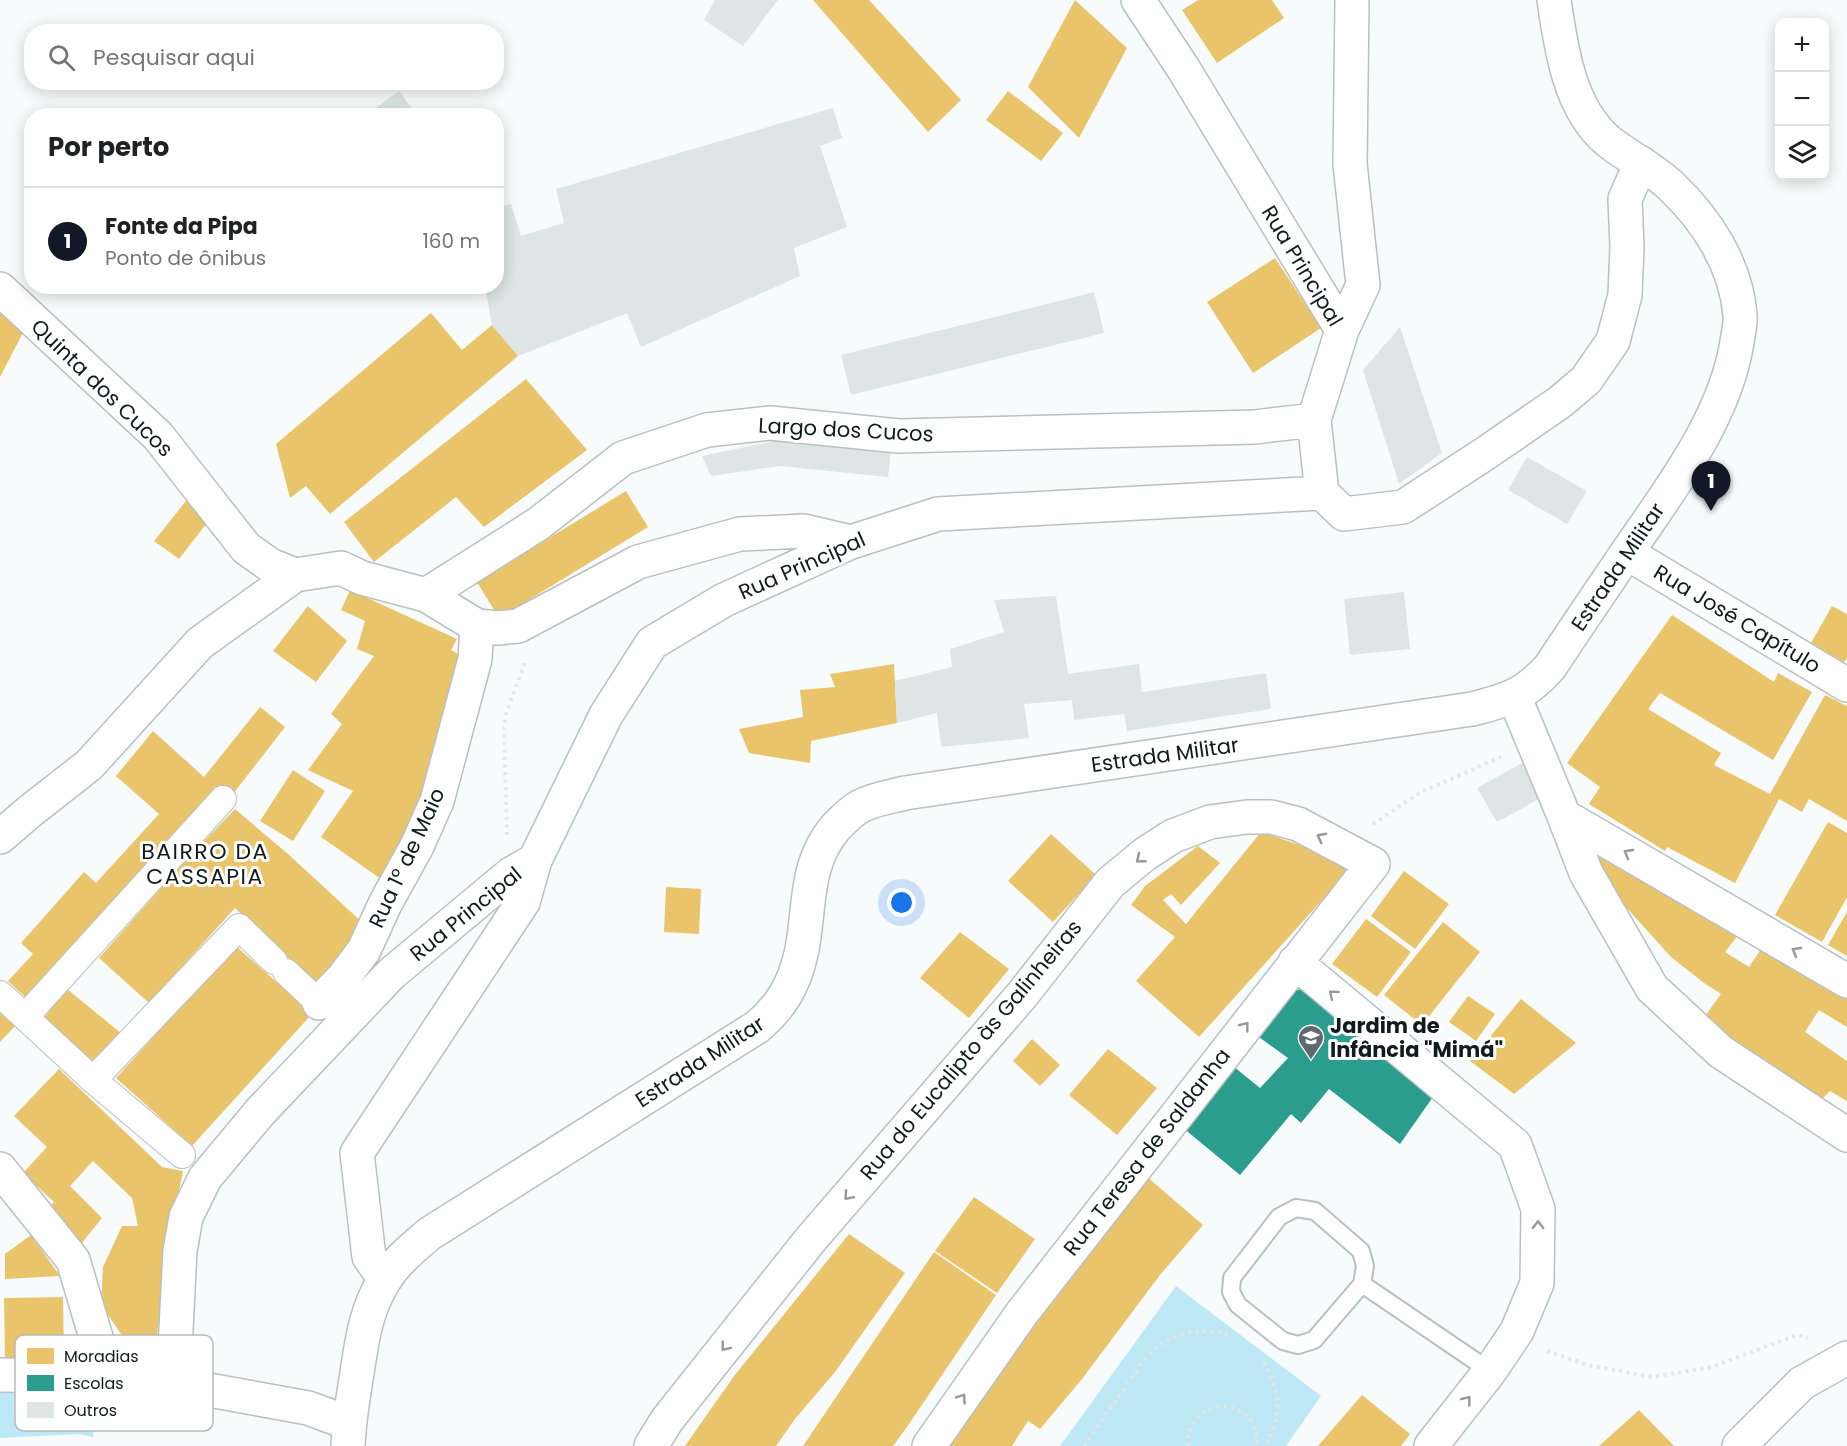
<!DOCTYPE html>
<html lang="pt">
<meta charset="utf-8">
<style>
body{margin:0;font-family:Poppins,sans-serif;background:#f6f6f6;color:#202124}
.controls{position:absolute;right:18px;top:18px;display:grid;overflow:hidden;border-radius:12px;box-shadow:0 3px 15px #0003}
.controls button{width:54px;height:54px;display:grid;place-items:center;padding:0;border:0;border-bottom:2px solid #e0e0e0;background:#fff;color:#202124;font:30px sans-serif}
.you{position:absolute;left:902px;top:903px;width:21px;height:21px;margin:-15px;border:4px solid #fff;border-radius:50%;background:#1a73e8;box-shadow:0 0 0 9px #1a73e833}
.badge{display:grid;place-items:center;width:39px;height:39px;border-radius:50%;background:#111827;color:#fff;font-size:20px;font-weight:700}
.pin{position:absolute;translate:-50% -50px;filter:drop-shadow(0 2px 3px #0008)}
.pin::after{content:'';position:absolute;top:32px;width:21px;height:18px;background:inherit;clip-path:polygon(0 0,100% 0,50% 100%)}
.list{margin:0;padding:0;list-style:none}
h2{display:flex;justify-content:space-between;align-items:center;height:78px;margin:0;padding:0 24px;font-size:26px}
h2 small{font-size:20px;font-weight:400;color:#757577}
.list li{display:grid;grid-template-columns:39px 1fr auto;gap:18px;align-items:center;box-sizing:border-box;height:108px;padding:0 24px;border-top:2px solid #e0e0e0}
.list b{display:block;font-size:22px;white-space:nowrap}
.list p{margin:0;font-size:20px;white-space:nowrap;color:#757577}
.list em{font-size:20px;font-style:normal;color:#757577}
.icon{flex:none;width:33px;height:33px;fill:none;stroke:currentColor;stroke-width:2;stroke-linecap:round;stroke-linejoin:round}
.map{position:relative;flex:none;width:1847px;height:1446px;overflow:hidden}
.search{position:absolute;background:#fff;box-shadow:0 3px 15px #0003;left:24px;top:24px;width:480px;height:66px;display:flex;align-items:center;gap:15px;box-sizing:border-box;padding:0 21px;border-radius:24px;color:#757577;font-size:22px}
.panel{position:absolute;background:#fff;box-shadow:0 3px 15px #0003;left:24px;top:108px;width:480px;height:186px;border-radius:24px}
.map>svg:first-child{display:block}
.green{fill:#bee8f6}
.homes{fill:#e9c46a}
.schools{fill:#2a9d8f}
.building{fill:#dde5e5}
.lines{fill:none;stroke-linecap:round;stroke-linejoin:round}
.service-casing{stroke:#b9c0c2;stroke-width:20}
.pedestrian-casing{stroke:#b9c0c2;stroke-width:28}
.minor-casing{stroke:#b9c0c2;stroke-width:36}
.tertiary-casing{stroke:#b9c0c2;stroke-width:36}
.path{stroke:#e4e5e6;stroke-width:4;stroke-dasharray:3 4.5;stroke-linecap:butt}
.service{stroke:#fefeff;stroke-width:16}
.pedestrian{stroke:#fefeff;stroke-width:26}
.minor{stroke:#fefeff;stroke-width:33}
.tertiary{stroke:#fefeff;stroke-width:33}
.oneway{stroke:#93989a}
.labels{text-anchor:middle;stroke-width:6;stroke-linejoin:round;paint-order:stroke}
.street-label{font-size:21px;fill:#101b1e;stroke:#fff}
.poi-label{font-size:21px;font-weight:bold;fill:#101b1e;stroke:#fff;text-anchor:start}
.neighbourhood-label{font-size:22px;letter-spacing:1.5px;fill:#101b1e;stroke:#fff}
.key{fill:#fff;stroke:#b7bbbc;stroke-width:1.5}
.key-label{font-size:16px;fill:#101b1e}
</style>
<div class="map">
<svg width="1847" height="1446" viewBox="0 0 1847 1446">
<rect width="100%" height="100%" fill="#f8fbfc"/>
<path class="green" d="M 1176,1286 L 1321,1396 L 1286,1446 L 1060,1446 Z
M 0,1375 L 99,1377 L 93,1437 L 79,1434 L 0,1438 Z"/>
<path class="homes" d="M 813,0 L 869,0 L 961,100 L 928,132 Z
M 1075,0 L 1127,48 L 1079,138 L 1028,87 Z
M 1198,0 L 1272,0 L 1284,18 L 1217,63 L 1182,10 Z
M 1008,91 L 1063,133 L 1041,161 L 986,120 Z
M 1275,258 L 1321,328 L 1253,373 L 1207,302 Z
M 0,313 L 26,327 L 0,377 Z
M 431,313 L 462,350 L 492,325 L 518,356 L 330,514 L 306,486 L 290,498 L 276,444 Z
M 526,379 L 587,450 L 484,527 L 456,497 L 374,562 L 344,522 Z
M 626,491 L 648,527 L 499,618 L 477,582 Z
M 186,501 L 210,519 L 179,559 L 154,541 Z
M 350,590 L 457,639 L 451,650 L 464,657 L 454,684 L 414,821 L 381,879 L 321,837 L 353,791 L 308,770 L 342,724 L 331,714 L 374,656 L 357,649 L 365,621 L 341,610 Z
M 308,606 L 347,641 L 316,682 L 273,651 Z
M 1832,606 L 1847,614 L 1847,658 L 1844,662 L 1811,643 Z
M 1672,615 L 1774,682 L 1778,673 L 1812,692 L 1773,760 L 1660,693 L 1648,709 L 1721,753 L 1714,765 L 1770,794 L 1825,695 L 1847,706 L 1847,821 L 1809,799 L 1802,812 L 1779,799 L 1735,883 L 1667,847 L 1665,851 L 1589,804 L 1600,787 L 1567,763 Z
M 894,664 L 897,723 L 811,741 L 810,763 L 749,753 L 739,729 L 803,717 L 800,690 L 835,687 L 830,674 Z
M 260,707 L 285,727 L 233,794 L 215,787 L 178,830 L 25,997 L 8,981 L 33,954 L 21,943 L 84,872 L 96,883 L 159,814 L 116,776 L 153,731 L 204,777 Z
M 293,770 L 325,791 L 293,841 L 260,821 Z
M 235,809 L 288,854 L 364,924 L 319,987 L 235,908 L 149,1003 L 99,958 L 185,861 Z
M 1828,822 L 1847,833 L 1847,897 L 1822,942 L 1775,915 Z
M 1261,832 L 1345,860 L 1349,870 L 1199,1037 L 1136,981 L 1175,937 L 1131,905 L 1145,886 L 1198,846 L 1220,863 L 1181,905 L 1171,894 L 1163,900 L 1186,924 Z
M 1051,834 L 1096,875 L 1053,922 L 1008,881 Z
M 1599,849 L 1742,930 L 1725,952 L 1749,967 L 1763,946 L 1847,990 L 1847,1027 L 1819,1010 L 1805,1032 L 1847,1061 L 1847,1101 L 1830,1091 L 1819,1102 L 1702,1020 L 1721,994 L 1704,983 L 1671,957 L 1624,905 L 1588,852 Z
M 1404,871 L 1449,904 L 1415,949 L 1371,916 Z
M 666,887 L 701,889 L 699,934 L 664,932 Z
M 1847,912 L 1847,956 L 1828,945 Z
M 1366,919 L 1411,952 L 1377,997 L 1332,964 Z
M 1443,922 L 1480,952 L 1422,1025 L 1384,995 Z
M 960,932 L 1009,969 L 969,1018 L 920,978 Z
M 236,946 L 312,1014 L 192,1146 L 116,1078 Z
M 67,989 L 122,1034 L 96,1065 L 42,1020 Z
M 1468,996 L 1495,1014 L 1476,1041 L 1449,1022 Z
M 1521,999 L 1576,1043 L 1514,1094 L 1470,1061 Z
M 0,1010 L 16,1025 L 0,1042 Z
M 1032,1039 L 1060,1065 L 1040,1086 L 1013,1061 Z
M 1108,1049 L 1157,1088 L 1117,1135 L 1069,1095 Z
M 59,1069 L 162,1167 L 183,1171 L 165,1259 L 156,1346 L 140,1361 L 101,1305 L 103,1267 L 122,1226 L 138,1226 L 132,1198 L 93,1161 L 70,1186 L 102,1218 L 81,1244 L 45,1211 L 54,1202 L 23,1173 L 47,1147 L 14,1116 Z
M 1146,1176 L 1203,1225 L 1160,1275 L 1082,1379 L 1040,1429 L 1028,1421 L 1012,1446 L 948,1446 L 1019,1332 Z
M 974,1197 L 1035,1239 L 997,1293 L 935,1251 Z
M 849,1234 L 905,1273 L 835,1372 L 795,1419 L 776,1446 L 685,1446 L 734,1376 Z
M 31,1235 L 60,1276 L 5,1279 L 5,1254 Z
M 934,1252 L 996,1295 L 909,1424 L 893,1446 L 803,1446 Z
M 63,1297 L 64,1359 L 5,1359 L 4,1298 Z
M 1362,1395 L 1410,1434 L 1401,1446 L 1318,1446 Z
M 1639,1410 L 1674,1446 L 1599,1446 Z"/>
<path class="schools" d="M 1306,989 L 1435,1094 L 1400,1144 L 1329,1089 L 1301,1123 L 1291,1114 L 1240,1175 L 1182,1127 L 1233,1066 L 1260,1088 L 1288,1058 L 1259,1037 L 1295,990 Z"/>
<path class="building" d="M 715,0 L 778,0 L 743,46 L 704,20 Z
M 399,91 L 417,116 L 365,116 Z
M 833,108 L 842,138 L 820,146 L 847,227 L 794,248 L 800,276 L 641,347 L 627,313 L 518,356 L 492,325 L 485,286 L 496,286 L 496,208 L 511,204 L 521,236 L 564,223 L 556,189 Z
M 1094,292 L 1104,333 L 851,395 L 841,355 Z
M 1400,327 L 1442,453 L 1399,484 L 1363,370 Z
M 783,439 L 891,451 L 888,477 L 780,466 L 711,476 L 702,456 Z
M 1527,457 L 1587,491 L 1567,524 L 1508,490 Z
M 1404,592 L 1410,649 L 1350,655 L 1344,599 Z
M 1056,596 L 1068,674 L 1139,664 L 1142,692 L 1266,673 L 1271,709 L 1127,731 L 1124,714 L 1074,720 L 1072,700 L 1024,704 L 1029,738 L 941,747 L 937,713 L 897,723 L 895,681 L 952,667 L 950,649 L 1004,632 L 994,600 Z
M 1522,763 L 1541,798 L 1497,822 L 1477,788 Z"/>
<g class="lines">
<defs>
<path id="service" d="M 1296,1208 L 1315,1211 L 1361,1251 L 1365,1266 L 1362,1284 L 1314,1340 L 1298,1345 L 1283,1341 L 1238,1305 L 1231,1292 L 1232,1278 L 1279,1217 Z
M 1362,1284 L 1490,1371"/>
<path id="pedestrian" d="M 286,972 L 319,1003
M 0,994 L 93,1080 L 182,1155
M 25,1017 L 223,799
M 93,1080 L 239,927 L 274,961"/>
<path id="minor" d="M 0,289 L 158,436 L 246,548 L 270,565 L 295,575 L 341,568 L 362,578 L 426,595 L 477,626 L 498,628 L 518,626 L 638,562 L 740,534 L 804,531 L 851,542
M 1342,330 L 1363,285 L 1350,164 L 1352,0
M 1322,493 L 1344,514 L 1403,507 L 1486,453 L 1560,402 L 1586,380 L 1613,341 L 1625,295 L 1627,247 L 1625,199 L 1641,163
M 1627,553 L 1847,685
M 426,595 L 538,524 L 623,458 L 707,430 L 770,423 L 899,436 L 1255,427 L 1314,420
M 1514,696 L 1564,816 L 1586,873 L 1652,988 L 1721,1052 L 1847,1135
M 1564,816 L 1847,981
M 0,837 L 29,812 L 89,765 L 200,643 L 295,575
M 1295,962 L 1515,1145 L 1538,1209 L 1537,1283 L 1517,1331 L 1490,1371 L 1431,1446
M 319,1003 L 343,978 L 364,950 L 385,904 L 417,846 L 437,801 L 475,659 L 477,626
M 0,1169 L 73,1260 L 98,1344 L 99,1377
M 385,1279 L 369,1257 L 357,1153 L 523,902 L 535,860
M 0,1375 L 137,1377 L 308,1408 L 349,1423
M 167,1382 L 175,1349 L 180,1251 L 186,1217 L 205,1178 L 260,1112 L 391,974 L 511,874 L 535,860 L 606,715 L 652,643 L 724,600 L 851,542 L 938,514 L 1322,493 L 1314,420 L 1342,330 L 1183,68 L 1138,0
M 651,1446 L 667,1420 L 811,1239 L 1022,995 L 1110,883 L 1145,854 L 1173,836 L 1210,822 L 1247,817 L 1271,817 L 1298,824 L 1373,864 L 1022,1313 L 929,1446
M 1739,1446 L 1802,1383 L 1847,1358"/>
<path id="tertiary" d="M 348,1446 C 349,1421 353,1397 357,1373 C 362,1340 366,1309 384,1281 C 395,1262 413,1248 429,1234 L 757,1027 C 781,1007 794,985 801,954 C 811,909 803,865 836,827 C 843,820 851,811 861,806 C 874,799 890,797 905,793 L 1472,709 C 1508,700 1525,695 1550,667 C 1575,629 1601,591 1626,554 C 1669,491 1725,419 1737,342 C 1738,333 1741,324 1740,315 C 1736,265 1707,220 1671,186 C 1652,168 1628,157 1608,141 C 1569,108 1561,48 1554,0"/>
</defs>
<use href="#service" class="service-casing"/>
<use href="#pedestrian" class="pedestrian-casing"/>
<use href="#minor" class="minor-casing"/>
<use href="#tertiary" class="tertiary-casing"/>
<path class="path" d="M 1373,824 L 1421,792 L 1501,757
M 507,835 L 504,731 L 505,717 L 512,697 L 526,660
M 1547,1351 L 1588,1365 L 1652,1377 L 1712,1367 L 1797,1335 L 1808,1338
M 1264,1362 C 1281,1393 1282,1414 1266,1446
M 1084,1446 C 1098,1426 1112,1405 1127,1385 C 1135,1373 1144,1358 1156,1348 C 1175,1333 1207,1325 1230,1336
M 1188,1446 C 1187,1392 1260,1395 1257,1446"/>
<use href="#service" class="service"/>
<use href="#pedestrian" class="pedestrian"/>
<use href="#minor" class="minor"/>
<use href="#tertiary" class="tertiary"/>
</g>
<defs><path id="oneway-chevron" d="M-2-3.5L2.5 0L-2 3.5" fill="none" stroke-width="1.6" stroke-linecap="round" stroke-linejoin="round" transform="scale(1.5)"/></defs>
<g class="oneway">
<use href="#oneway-chevron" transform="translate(1321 837) rotate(-152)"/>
<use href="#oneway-chevron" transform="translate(1628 853) rotate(-150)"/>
<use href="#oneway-chevron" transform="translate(1140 859) rotate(141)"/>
<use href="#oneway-chevron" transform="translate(1796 951) rotate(-150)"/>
<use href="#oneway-chevron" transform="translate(1333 994) rotate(-140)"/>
<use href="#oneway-chevron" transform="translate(1245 1026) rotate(-52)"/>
<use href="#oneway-chevron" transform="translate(848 1196) rotate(131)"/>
<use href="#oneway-chevron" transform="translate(1538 1225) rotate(-89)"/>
<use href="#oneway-chevron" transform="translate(725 1347) rotate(128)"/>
<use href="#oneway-chevron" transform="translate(962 1398) rotate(-55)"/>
<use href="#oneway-chevron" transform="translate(1467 1400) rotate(-52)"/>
</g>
<defs>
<symbol id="school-pin" viewBox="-11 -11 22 30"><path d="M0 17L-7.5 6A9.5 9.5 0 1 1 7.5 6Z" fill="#61696c" stroke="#fff"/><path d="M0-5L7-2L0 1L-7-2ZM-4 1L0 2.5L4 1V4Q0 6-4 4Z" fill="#fff"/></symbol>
</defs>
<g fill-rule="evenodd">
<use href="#school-pin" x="1296" y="1023" width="30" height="40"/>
</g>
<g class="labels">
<g class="street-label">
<text transform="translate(1302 266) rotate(59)" y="7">Rua Principal</text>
<text transform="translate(102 388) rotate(44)" y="7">Quinta dos Cucos</text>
<text transform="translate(846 430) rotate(3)" y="7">Largo dos Cucos</text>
<text transform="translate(802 566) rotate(-24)" y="7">Rua Principal</text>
<text transform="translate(1618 567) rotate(-56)" y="7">Estrada Militar</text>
<text transform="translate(1737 619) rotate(31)" y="7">Rua José Capítulo</text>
<text transform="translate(1165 755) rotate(-8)" y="7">Estrada Militar</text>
<text transform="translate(407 858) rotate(-65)" y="7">Rua 1º de Maio</text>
<text transform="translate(466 914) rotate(-39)" y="7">Rua Principal</text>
<text transform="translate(971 1050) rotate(-50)" y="7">Rua do Eucalipto às Galinheiras</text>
<text transform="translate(700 1062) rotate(-33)" y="7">Estrada Militar</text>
<text transform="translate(1147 1152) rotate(-52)" y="7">Rua Teresa de Saldanha</text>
</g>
<g class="poi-label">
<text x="1330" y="1033">Jardim de<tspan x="1330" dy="24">Infância "Mimá"</tspan></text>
</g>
<g class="neighbourhood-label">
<text x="205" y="859">BAIRRO DA<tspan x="205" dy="25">CASSAPIA</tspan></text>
</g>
</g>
<rect x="15" y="1335" width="198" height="96" rx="9" class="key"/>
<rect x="27" y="1348" width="27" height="16" fill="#e9c46a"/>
<rect x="27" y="1375" width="27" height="16" fill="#2a9d8f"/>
<rect x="27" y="1402" width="27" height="16" fill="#dde5e5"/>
<g class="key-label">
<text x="64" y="1362">Moradias</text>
<text x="64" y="1389">Escolas</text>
<text x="64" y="1416">Outros</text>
</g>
</svg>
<div class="controls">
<button>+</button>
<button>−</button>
<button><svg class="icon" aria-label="layers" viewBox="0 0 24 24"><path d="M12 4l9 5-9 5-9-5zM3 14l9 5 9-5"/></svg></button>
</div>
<div class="you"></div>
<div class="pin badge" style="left:1711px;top:511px">1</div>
<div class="search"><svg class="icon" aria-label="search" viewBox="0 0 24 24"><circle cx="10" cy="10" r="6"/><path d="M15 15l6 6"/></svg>Pesquisar aqui</div>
<section class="panel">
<h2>Por perto<small></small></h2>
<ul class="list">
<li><span class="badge">1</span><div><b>Fonte da Pipa</b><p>Ponto de ônibus</p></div><em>160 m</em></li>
</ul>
</section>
</div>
